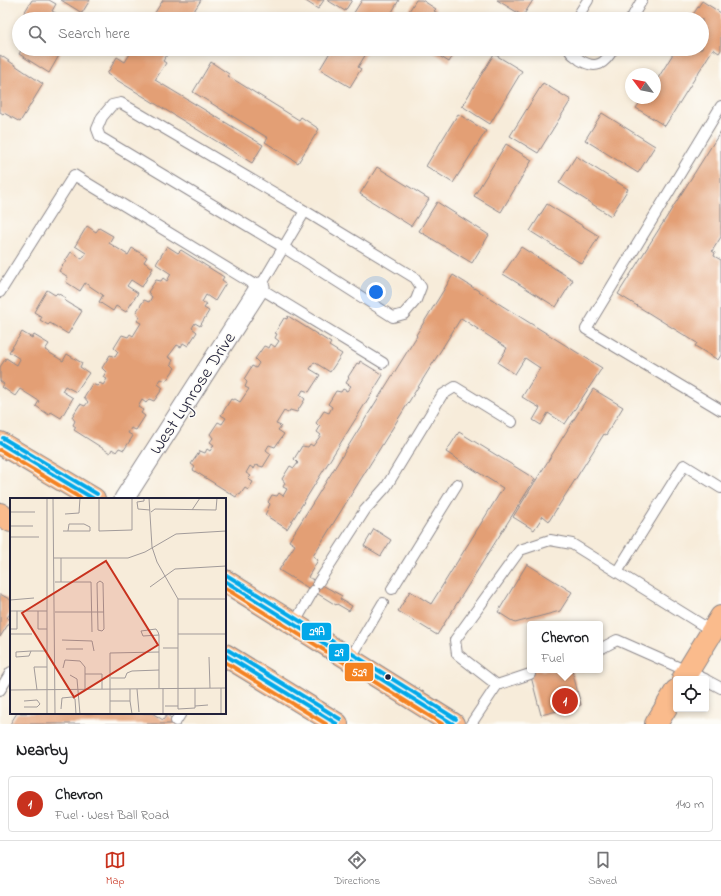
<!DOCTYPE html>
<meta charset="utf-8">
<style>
body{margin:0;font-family:"Indie Flower",sans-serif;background:#f2f2f2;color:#202124}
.controls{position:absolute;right:12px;bottom:12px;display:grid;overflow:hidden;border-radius:4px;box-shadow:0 2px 6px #0003}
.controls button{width:36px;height:36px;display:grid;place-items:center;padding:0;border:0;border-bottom:1px solid #e0e0e0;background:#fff;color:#202124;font:20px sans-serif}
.compass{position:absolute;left:625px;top:68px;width:36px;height:36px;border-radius:50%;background:#fff;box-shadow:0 2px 6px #0003;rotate:302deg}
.you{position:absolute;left:376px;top:292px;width:14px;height:14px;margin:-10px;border:3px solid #fff;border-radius:50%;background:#1a73e8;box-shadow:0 0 0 6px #1a73e833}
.badge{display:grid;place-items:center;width:26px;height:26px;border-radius:50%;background:#c8321e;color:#fff;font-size:13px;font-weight:700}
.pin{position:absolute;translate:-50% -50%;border:2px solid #fff;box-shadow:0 1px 4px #0006}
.popup{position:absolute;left:527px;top:621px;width:76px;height:52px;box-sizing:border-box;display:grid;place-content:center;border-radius:4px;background:#fff;filter:drop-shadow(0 1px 3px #0005);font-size:13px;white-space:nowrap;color:#757577}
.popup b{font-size:15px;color:#202124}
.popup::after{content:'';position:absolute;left:50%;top:100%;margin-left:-8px;border:8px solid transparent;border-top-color:#fff}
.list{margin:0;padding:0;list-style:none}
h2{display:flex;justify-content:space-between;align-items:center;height:52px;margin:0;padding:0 16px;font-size:17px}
h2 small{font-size:13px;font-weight:400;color:#757577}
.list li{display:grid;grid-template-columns:26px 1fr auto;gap:12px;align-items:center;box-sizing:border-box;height:56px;margin:0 8px 8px;padding:0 8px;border:1px solid #e0e0e0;border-radius:4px}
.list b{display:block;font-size:15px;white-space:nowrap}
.list p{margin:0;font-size:13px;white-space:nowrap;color:#757577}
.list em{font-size:13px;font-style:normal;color:#757577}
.icon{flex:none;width:22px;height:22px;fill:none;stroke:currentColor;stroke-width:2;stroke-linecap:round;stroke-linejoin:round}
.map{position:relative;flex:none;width:721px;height:724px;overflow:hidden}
.search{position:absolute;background:#fff;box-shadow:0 2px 6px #0003;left:12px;right:12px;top:12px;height:44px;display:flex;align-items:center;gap:10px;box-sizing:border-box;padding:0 14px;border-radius:22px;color:#757577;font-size:15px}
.sheet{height:116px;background:#fff}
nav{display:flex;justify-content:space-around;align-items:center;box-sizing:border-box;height:56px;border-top:1px solid #e0e0e0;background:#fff;font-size:11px;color:#757577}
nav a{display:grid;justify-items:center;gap:2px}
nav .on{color:#c8321e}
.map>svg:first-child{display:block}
.building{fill:#e39f75}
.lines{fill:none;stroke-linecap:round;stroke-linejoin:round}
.service-casing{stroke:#8c878a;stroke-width:12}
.minor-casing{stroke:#8c878a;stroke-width:21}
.primary-casing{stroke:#8c878a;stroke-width:24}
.service{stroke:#fff;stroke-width:10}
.minor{stroke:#fff;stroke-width:19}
.primary{stroke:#fabb8c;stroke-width:22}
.bus-1-casing{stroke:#fdfcf7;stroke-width:7}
.bus-2-casing{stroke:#fdfcf7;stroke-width:7}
.bus-3-casing{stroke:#fdfcf7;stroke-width:7}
.bus-1{stroke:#02a8e9;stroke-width:4}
.bus-2{stroke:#f48221;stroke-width:4}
.bus-3{stroke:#02a8e9;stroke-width:4}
.bus-dot{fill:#22223b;stroke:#fdfcf7;stroke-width:1.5}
.labels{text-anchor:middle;stroke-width:3;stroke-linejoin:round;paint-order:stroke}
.street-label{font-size:18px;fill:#22223b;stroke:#fdfcf7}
.inset-road{fill:none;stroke:#a29b9a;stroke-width:1}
.view{fill:#c8321e;fill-opacity:0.15;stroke:#c8321e;stroke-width:2}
.inset-edge{fill:none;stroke:#22223b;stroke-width:2}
.line-badge{stroke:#fdfcf7;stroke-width:1.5}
.badge-label{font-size:11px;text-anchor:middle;font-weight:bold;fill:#fff}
</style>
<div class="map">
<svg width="721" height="724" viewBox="0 0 721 724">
<rect width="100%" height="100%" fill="#fdfcf7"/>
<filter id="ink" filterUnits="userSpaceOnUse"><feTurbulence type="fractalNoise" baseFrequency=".025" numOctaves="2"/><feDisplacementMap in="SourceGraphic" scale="8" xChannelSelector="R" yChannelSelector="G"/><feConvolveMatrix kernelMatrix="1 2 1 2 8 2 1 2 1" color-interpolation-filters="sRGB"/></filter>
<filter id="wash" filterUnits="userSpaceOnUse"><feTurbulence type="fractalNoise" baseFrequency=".012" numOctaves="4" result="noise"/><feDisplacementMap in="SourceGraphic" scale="16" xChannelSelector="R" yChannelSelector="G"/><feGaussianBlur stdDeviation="0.9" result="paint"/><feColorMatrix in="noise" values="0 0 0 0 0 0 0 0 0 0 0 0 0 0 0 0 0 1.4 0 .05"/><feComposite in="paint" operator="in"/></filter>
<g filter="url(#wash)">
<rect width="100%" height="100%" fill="#f7ecda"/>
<g id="blocks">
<path class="building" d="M 32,0 L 49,0 L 56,4 L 52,11 L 66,19 L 34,19 L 24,13 Z
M 61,0 L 90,0 L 82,13 Z
M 163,0 L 201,0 L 189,19 L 151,19 Z
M 304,0 L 324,0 L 318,9 Z
M 327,0 L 352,0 L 345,11 Z
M 362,0 L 399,0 L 388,19 L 350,19 Z
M 416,0 L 422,0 L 436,9 L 434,11 L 447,19 L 404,19 Z
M 497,0 L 533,0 L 523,16 Z
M 702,1 L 721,13 L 721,50 L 719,53 L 713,49 L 665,126 L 636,108 L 643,98 L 655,98 L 655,83 L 676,49 L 702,49 L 702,19 L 690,19 Z
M 22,49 L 59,49 L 58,51 L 61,52 L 49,73 L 19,54 Z
M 133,49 L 171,49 L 163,61 L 166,63 L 155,80 L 263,145 L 252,163 L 107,74 L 117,57 L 125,62 Z
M 332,49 L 369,49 L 358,67 L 361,69 L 350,87 L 320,69 Z
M 428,49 L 457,49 L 449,62 Z
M 494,54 L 522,71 L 490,124 L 462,106 Z
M 0,55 L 43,84 L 20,122 L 4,113 L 3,114 L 0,112 Z
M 211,62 L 229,74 L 228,76 L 299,120 L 301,117 L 319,129 L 298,163 L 265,142 L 268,138 L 193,92 Z
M 543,83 L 571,100 L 538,153 L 510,136 Z
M 602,113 L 655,146 L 638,173 L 585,140 Z
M 458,114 L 486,131 L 453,183 L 426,166 Z
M 721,131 L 721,237 L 712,251 L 715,253 L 714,256 L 721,260 L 721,355 L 718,360 L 695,346 L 697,343 L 618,294 Z
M 506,144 L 532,160 L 501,212 L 474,196 Z
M 576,156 L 628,189 L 611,216 L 559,183 Z
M 377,167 L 429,199 L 411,226 L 360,194 Z
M 437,202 L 489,235 L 472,263 L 419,231 Z
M 547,204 L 599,236 L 582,264 L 530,231 Z
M 87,226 L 96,232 L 99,228 L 113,236 L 109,243 L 128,255 L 132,248 L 147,257 L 144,262 L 153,268 L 142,287 L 131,280 L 127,286 L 138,293 L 126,312 L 116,306 L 113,311 L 99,302 L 103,295 L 85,283 L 80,291 L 66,282 L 68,277 L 59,271 L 71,252 L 82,259 L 86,253 L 75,246 Z
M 167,246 L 178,253 L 181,250 L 224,277 L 222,280 L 226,283 L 215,301 L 206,295 L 202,302 L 207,304 L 204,308 L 209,311 L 200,326 L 195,323 L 192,328 L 197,332 L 188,346 L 183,343 L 181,347 L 177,345 L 168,357 L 173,360 L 171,364 L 175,368 L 166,381 L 161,379 L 158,384 L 163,388 L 154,401 L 149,399 L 146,403 L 142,400 L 138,407 L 143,410 L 141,413 L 145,416 L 136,430 L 131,428 L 128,433 L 133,436 L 124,450 L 119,448 L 116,452 L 112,449 L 110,453 L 74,430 L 76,427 L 73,425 L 75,421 L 72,417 L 80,404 L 85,406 L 88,402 L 84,397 L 92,384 L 97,386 L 100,383 L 103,385 L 107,379 L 103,377 L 106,372 L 102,368 L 110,355 L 115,357 L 118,352 L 114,348 L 122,335 L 128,337 L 130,334 L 133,336 L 141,323 L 137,321 L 140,317 L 136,312 L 144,300 L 149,302 L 152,297 L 148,292 L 156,280 L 161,281 L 163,278 L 167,281 L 171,274 L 156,264 Z
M 521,247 L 573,280 L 556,307 L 503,274 Z
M 453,275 L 602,368 L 565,424 L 548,413 L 541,425 L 533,420 L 540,408 L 522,397 L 540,368 L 525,358 L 515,374 L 498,363 L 507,348 L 461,318 L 313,556 L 318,560 L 308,577 L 342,596 L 340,599 L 352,606 L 349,611 L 337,604 L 336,605 L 279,570 L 295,545 L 289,541 L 417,336 L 416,335 Z
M 47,290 L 55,295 L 57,293 L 66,298 L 64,300 L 82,311 L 68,334 L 50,323 L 48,325 L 40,320 L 42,317 L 34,312 Z
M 288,316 L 331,343 L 329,346 L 342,354 L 330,372 L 314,362 L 310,369 L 320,375 L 309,392 L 303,390 L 300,395 L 305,399 L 297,412 L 290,410 L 288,413 L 284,411 L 276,424 L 281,426 L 278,430 L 284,434 L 275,447 L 269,445 L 266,450 L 271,454 L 263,467 L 256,465 L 254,469 L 250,466 L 246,473 L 251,476 L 248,479 L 253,482 L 248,490 L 245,488 L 240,495 L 238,494 L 236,497 L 193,470 L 195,467 L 191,464 L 200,451 L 205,453 L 207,449 L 210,451 L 214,445 L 210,442 L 213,438 L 210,434 L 218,422 L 222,424 L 226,418 L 221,415 L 231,399 L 233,400 L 235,399 L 240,402 L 249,389 L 245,387 L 247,382 L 244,379 L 252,366 L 256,368 L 259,363 L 255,359 L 264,346 L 269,348 L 271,344 L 275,347 L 279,341 L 275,338 L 277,334 L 275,333 L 284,318 L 287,319 Z
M 22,332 L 32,338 L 34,335 L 49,344 L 45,350 L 63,361 L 67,354 L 82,363 L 80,367 L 89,373 L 76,392 L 65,386 L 62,391 L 73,398 L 61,418 L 51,412 L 49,415 L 36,406 L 39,401 L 20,389 L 15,396 L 2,387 L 4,384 L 0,381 L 0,367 L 6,358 L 17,365 L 20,359 L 9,352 Z
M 360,361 L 383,375 L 287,529 L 265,515 L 270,504 L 268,502 L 272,495 L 277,496 L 279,493 L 283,496 L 287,489 L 283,487 L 285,483 L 282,479 L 290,466 L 294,468 L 298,463 L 294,459 L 302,446 L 308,447 L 310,444 L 313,446 L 321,435 L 317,432 L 320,427 L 316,423 L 324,411 L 329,413 L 332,407 L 328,404 L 336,391 L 341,392 L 343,389 L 347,391 L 351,386 L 346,383 L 349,378 L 348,377 L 357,363 L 359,364 Z
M 593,389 L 623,407 L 606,435 L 604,434 L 549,521 L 543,516 L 534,530 L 513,517 Z
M 459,432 L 535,479 L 437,635 L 398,611 L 410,591 L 431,604 L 503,488 L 446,452 Z
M 374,529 L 391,540 L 381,556 L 364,546 Z
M 527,564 L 572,592 L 560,611 L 515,623 L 498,612 Z
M 0,594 L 11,600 L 11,612 L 7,618 L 11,620 L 0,637 Z
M 528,665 L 530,665 L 530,670 L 572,670 L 581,705 L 541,715 Z
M 17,713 L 152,713 L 163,720 L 167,715 L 181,724 L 10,724 Z"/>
</g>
</g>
<g filter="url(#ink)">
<use href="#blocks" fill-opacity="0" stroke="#8c878a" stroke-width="1"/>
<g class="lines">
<defs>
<path id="service" d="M 576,19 L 588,0
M 631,19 L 642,0
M 569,49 C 571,55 576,56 580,60 C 596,70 605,64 613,49
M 121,103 L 305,211 L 415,278 L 421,287 L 416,300 L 404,314 L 393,317 L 283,247 L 100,137 L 97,129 L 102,117 L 112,105 Z
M 721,106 L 586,329 L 721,410
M 260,287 L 305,211
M 0,292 L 74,175 L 383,363
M 318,583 L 365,510 L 386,487 L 442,395 L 455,387 L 512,422
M 392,589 L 457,484
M 294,624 L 313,591
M 712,631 L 617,572 L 684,465 L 721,488
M 600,649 L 617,640 L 705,679
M 350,659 L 383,603
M 706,680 L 721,688
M 497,685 L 457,654 L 455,640 L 520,550 L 550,540 L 572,544 L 617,572
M 0,690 L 11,672
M 176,721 L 181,713
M 471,724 L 497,685 L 530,674"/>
<path id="minor" d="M 124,499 L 260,287"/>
<path id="primary" d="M 0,443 L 94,499
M 0,514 L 11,521
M 225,581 L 453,724
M 225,655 L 337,724
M 683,679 L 721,617
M 656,724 L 676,691"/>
</defs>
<use href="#service" class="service-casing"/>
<use href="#minor" class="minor-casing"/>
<use href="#primary" class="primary-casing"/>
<use href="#service" class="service"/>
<use href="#minor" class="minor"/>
<use href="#primary" class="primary"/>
<defs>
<path id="bus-1" d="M 0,443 L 94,499
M 225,581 L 453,724
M 225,655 L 337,724"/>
<path id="bus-2" d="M 0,450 L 82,499
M 225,588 L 442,724
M 225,662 L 326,724"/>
<path id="bus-3" d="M 3,438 L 97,494
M 228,576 L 456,719
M 228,650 L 340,719"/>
</defs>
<use href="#bus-1" class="bus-1-casing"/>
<use href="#bus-2" class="bus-2-casing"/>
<use href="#bus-3" class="bus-3-casing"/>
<use href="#bus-1" class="bus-1"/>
<use href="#bus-2" class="bus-2"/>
<use href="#bus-3" class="bus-3"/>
</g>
</g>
<circle class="bus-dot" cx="388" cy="677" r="3.5"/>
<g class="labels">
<g class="street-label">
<text transform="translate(192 393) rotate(-57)" y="6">West Lynrose Drive</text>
</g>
</g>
<g transform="translate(10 498)">
<rect width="216" height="216" fill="#f7ecda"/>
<path class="inset-road" d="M 37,0 L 37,216M 43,0 L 45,216M 89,0 L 89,33 L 122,32 L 122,0M 134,0 L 134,3 L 127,4 L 128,11 L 140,12M 139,0 L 142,49 L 147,64 L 168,101 L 168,211 L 185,210 L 185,190M 182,12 L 190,0M 0,14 L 25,14M 141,14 L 145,11 L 206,12 L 207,0M 55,16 L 69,15 L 70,0M 0,28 L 23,28M 53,33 L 80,33 L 80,29 L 74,26 L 59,26 L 58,33M 0,39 L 29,39M 44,60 L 118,60 L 135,54 L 166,36 L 216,33M 51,60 L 51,84M 90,83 L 93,85 L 94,131 L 92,133 L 88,132 L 87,85 ZM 45,84 L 81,84 L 82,134M 140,89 L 165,71 L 216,68M 168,101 L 216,101M 0,102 L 24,100M 0,113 L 37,113M 28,113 L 28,131 L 37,131M 45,114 L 94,114M 0,131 L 7,131 L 7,113M 0,136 L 22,136M 168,136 L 216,136M 149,137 L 133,138 L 131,133 L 146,131 L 148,134 L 149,137 L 149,190M 52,142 L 82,143 L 84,153M 153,150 L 168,150M 56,151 L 73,151M 21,153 L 19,158 L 6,159 L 6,154 L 21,153 L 37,153M 199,159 L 200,190M 53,170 L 55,162 L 70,163 L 75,169 L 75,176M 60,177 L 67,181 L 70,216M 101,180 L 115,180 L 117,175 L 122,173 L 149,172M 153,190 L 153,216M 211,190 L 211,216M 75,191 L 75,176 L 92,176 L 92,191M 127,191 L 129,214M 0,192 L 216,190M 27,192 L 24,169 L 37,169M 14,203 L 27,202 L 30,206 L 27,209 L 14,209M 100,203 L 120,203 L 120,191M 120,203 L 122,216M 155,208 L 168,208M 185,208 L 198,207M 51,211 L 52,200 L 62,199 L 65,201 L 66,216M 100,216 L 100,155 L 149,154"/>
<path class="view" d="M 96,63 L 148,147 L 64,199 L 12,115 Z"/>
<rect width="216" height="216" class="inset-edge"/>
</g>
<g class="line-badge">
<rect x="301" y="622" width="31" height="19" rx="4" fill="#02a8e9"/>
<rect x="328" y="643" width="22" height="19" rx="4" fill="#02a8e9"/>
<rect x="344" y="662" width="30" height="20" rx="4" fill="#f48221"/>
</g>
<g class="badge-label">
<text x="317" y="635">29A</text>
<text x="339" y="656">29</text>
<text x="359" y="676">529</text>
</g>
</svg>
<div class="controls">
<button><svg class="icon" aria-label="locate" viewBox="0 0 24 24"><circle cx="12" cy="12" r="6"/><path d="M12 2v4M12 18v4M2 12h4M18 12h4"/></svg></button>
</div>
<svg class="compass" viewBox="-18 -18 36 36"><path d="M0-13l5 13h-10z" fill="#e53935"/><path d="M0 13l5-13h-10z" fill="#757577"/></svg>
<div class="you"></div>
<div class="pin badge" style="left:565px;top:701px">1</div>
<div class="popup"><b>Chevron</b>Fuel</div>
<div class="search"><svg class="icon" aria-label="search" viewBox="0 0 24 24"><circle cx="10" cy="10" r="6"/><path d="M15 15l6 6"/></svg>Search here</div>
</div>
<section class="sheet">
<h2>Nearby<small></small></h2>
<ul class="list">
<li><span class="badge">1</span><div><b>Chevron</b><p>Fuel · West Ball Road</p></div><em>140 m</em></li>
</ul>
</section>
<nav>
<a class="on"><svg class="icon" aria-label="map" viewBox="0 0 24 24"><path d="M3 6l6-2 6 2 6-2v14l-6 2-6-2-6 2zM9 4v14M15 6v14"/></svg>Map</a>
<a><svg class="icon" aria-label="directions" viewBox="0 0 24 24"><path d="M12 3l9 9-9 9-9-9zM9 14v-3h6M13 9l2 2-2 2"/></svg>Directions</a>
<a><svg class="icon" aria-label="saved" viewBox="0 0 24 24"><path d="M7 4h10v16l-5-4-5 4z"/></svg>Saved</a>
</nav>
